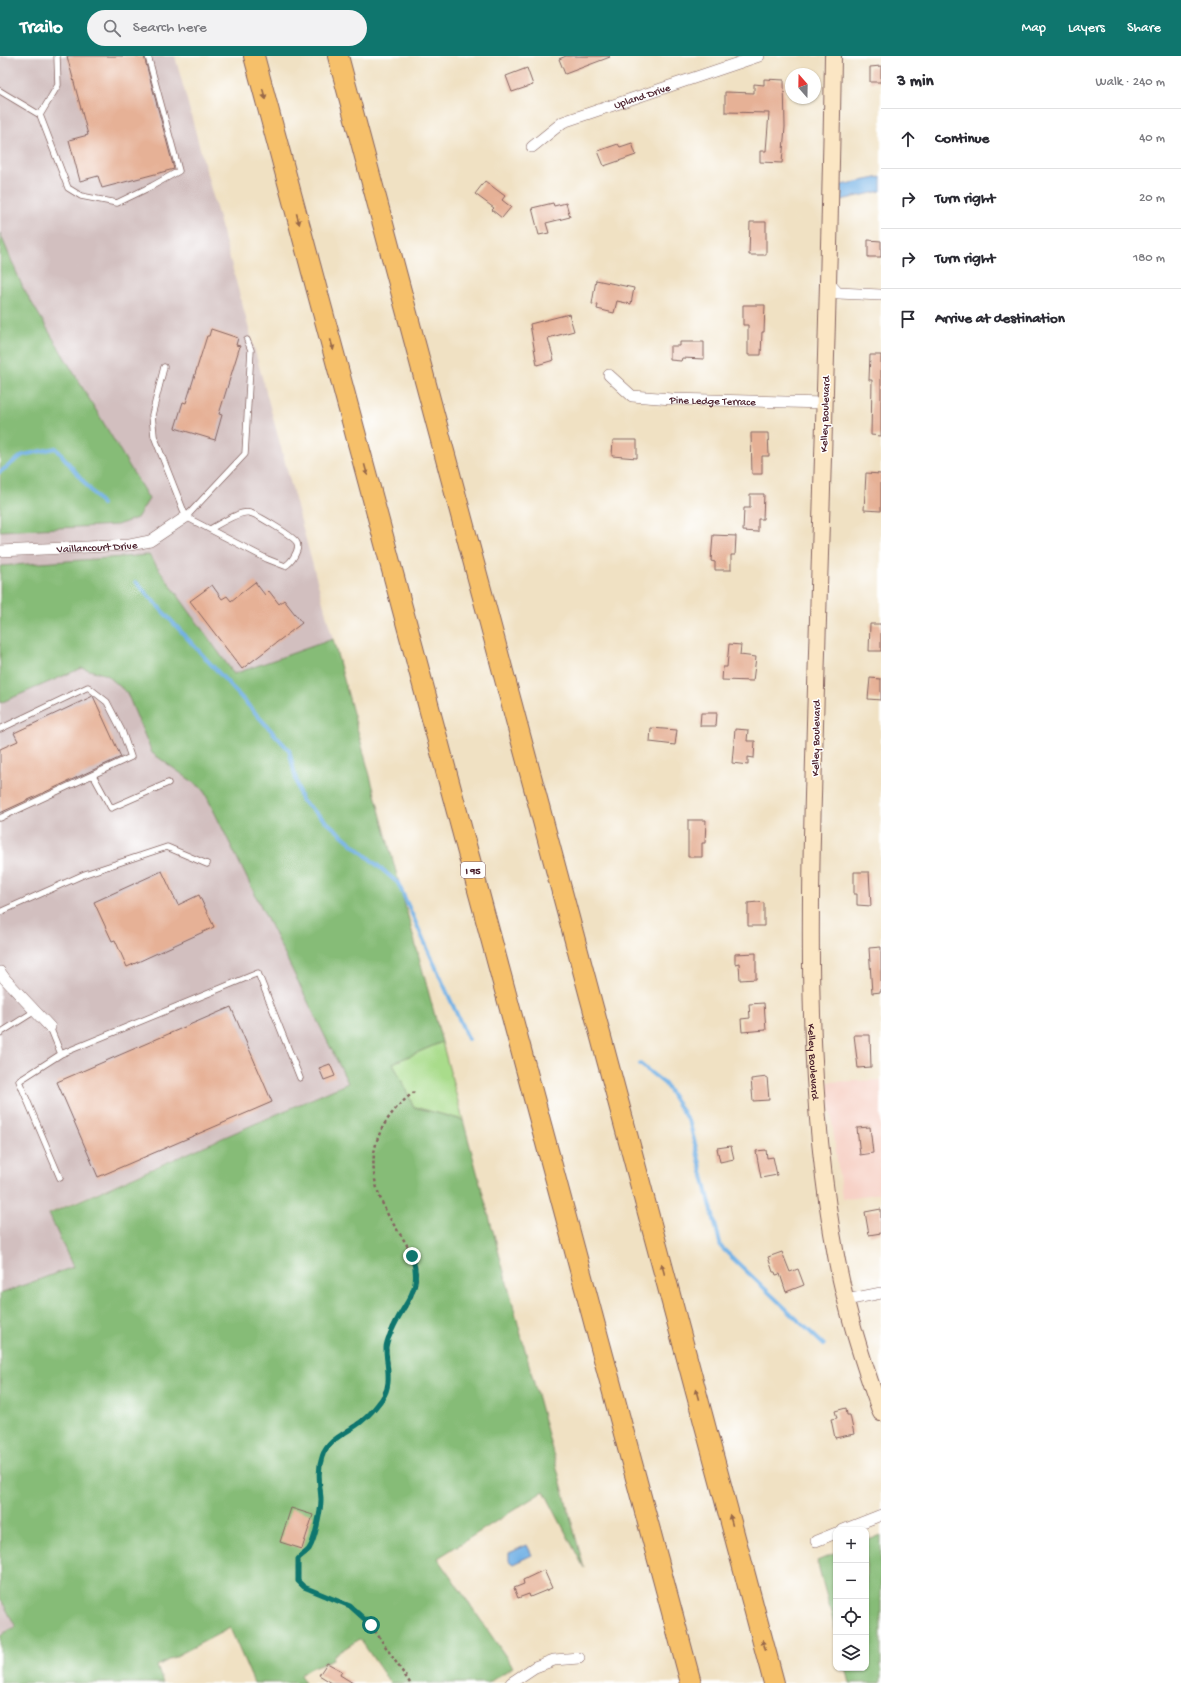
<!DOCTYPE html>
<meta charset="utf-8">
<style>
body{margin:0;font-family:"Gochi Hand",sans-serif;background:#f2f2f3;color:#2b2b33}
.controls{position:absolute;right:12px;bottom:12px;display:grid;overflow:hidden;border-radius:8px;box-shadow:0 1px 3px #0004}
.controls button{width:36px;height:36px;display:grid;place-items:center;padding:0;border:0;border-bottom:1px solid #e1e1e2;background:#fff;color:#2b2b33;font:20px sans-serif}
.compass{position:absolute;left:785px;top:12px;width:36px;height:36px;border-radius:50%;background:#fff;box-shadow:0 1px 3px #0004;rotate:340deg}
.stop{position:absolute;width:12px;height:12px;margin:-9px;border:3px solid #0f766e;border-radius:50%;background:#fff}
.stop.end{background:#0f766e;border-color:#fff;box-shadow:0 1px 4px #0008}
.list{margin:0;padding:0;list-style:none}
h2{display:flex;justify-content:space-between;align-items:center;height:52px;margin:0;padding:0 16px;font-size:17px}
h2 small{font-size:13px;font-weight:400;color:#7c7c81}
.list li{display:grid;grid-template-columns:26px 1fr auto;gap:12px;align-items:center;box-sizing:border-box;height:60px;padding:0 16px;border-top:1px solid #e1e1e2}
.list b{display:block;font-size:15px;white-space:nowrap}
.list em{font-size:13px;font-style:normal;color:#7c7c81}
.icon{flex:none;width:22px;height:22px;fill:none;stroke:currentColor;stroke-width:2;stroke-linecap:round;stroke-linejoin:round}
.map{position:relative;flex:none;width:881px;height:1627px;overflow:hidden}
header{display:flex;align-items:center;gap:24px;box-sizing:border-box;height:56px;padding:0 20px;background:#0f766e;color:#fff}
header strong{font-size:19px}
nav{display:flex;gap:22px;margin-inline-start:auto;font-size:14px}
.search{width:280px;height:36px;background:#f2f2f3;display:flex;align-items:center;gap:10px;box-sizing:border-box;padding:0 14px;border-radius:22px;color:#7c7c81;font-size:15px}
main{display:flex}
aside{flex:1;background:#fff}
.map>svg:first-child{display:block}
.built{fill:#f7d1c6}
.industrial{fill:#d2bfbf}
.green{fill:#a9dc8b;stroke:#7a7e5b}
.forest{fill:#86bc77;stroke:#686e51}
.water{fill:#72b1e5;stroke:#5e6888}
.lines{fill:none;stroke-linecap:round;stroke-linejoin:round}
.stream{stroke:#72b1e5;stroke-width:4}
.building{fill:#e6b196}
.service-casing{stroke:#846360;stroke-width:7}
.minor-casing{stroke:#846360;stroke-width:12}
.secondary-casing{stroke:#846360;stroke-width:18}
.motorway-casing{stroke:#846360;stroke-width:22}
.path{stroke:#846360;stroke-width:2.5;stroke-dasharray:3 3;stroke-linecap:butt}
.service{stroke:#fff;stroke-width:5.5}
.minor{stroke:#fff;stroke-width:11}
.secondary{stroke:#fbe6c4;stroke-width:16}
.motorway{stroke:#f6c06b;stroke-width:20}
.oneway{fill:#976748}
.route{stroke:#0f766e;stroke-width:5}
.labels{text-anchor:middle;stroke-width:3;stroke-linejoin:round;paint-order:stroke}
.shield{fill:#fff;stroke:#80626b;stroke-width:1}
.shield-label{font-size:10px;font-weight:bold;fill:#4a1f2b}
.street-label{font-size:11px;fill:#4a1f2b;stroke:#fff}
</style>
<header>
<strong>Trailo</strong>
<div class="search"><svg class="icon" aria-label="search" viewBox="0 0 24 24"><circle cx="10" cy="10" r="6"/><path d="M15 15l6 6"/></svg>Search here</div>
<nav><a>Map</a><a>Layers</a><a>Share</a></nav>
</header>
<main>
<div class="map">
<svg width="881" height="1627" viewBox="0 0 881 1627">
<rect width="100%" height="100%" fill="#fff"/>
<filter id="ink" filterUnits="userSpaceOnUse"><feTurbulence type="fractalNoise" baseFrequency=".025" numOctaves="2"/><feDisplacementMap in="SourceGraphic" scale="8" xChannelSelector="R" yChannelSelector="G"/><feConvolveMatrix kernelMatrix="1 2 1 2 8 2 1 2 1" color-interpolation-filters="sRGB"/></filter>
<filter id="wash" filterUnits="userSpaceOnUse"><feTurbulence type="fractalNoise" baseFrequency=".012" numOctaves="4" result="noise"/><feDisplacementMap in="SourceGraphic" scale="16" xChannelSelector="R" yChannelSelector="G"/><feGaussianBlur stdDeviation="0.9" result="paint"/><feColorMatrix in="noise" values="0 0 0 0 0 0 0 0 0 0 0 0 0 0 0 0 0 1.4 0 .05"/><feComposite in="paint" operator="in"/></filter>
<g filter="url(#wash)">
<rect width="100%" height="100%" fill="#f0e1c3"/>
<path class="built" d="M 881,1024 L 881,1137 L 842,1143 L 827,1026 Z"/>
<path class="industrial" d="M 0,0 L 175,0 L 442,986 L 49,1157 L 73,1211 L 0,1238 Z
M 0,1542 L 16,1571 L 0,1579 Z"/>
<path class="green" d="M 442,986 L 463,1064 L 414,1051 L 393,1007 Z"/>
<path class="forest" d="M 0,177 L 23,232 L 149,443 L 137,462 L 117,469 L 0,475 Z
M 149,499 L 234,618 L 333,583 L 442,986 L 393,1007 L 414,1051 L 463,1064 L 584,1512 L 544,1435 L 438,1502 L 513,1611 L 488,1627 L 390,1627 L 360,1583 L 334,1599 L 333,1603 L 313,1611 L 300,1619 L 305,1627 L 254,1627 L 230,1572 L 157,1610 L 163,1627 L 0,1627 L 0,1579 L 16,1571 L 0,1542 L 0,1238 L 73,1211 L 49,1158 L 348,1027 L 203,733 L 152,697 L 127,637 L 107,619 L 82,612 L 0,647 L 0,510 Z
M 881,1479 L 881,1627 L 850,1627 L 846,1612 L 866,1612 L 866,1485 Z
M 836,1497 L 836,1575 L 817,1505 Z"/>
<path class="water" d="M 881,121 L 881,135 L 841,144 L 841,129 Z
M 527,1489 L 532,1499 L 513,1508 L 509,1505 L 509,1497 Z"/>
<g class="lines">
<path class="stream" d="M 0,416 L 23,399 L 56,392 L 102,448
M 136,526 L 289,694 L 301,744 L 398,827 L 468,983
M 640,1008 L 665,1028 L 690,1068 L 721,1191 L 824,1289"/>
</g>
<g id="blocks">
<path class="building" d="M 67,0 L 144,0 L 174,113 L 102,132 L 98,120 L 80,125 L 69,84 L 88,79 Z
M 566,0 L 609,0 L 610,1 L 565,18 L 559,3 Z
M 881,10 L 881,26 L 870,26 L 870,11 Z
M 527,12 L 533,29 L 512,36 L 506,20 Z
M 764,23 L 784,24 L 785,71 L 782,107 L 760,106 L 760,95 L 766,95 L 769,57 L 725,56 L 725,36 L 754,37 L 754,28 L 764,29 Z
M 632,87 L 636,99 L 604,110 L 598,95 L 618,88 L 620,91 Z
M 485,125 L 505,140 L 502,144 L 511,151 L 502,162 L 492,154 L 494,152 L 475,138 Z
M 553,147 L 554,150 L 566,147 L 570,161 L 546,167 L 549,177 L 539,179 L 532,152 Z
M 750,166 L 766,166 L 766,199 L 749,199 Z
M 868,184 L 881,185 L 881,201 L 868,201 Z
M 596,224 L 634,232 L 631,248 L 617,245 L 614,257 L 597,253 L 598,249 L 592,248 Z
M 743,249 L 765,249 L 764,276 L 762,276 L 761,299 L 748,299 L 748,269 L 743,269 Z
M 569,258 L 574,275 L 548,282 L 554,304 L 537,309 L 530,268 Z
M 211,273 L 238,282 L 236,289 L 240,290 L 219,358 L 222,359 L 215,384 L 175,372 L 183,346 L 186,347 L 207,280 L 209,280 Z
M 680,286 L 704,286 L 704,303 L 682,302 L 681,305 L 670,304 L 670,290 L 680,290 Z
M 870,299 L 881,299 L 881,380 L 871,379 L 872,324 L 869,324 Z
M 751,377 L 768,377 L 769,400 L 762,400 L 762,418 L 752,418 Z
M 613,384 L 637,384 L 637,402 L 612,400 Z
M 866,417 L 881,418 L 881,455 L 864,454 Z
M 750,438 L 764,438 L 763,463 L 758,463 L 758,476 L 743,475 L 744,452 L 750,452 Z
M 713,479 L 736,480 L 735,499 L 731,499 L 731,514 L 715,514 L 715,506 L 711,505 Z
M 255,526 L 265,539 L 269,535 L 279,548 L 284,544 L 302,567 L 242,613 L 190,545 L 212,529 L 222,543 L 227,540 L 231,545 Z
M 870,568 L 881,568 L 881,595 L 869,595 Z
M 729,588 L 741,589 L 740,599 L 756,601 L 753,625 L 722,624 L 723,611 L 727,611 Z
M 870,622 L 881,623 L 881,644 L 868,643 Z
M 93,640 L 121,701 L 0,757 L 0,693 L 18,685 L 14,677 Z
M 701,657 L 717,657 L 716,670 L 700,670 Z
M 651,672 L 677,674 L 675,689 L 650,686 Z
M 735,673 L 748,674 L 747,685 L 755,685 L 754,702 L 748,701 L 748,709 L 732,707 Z
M 688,764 L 706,764 L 705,787 L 702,787 L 702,801 L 688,801 Z
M 162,815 L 178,849 L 199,839 L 214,871 L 127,911 L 115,884 L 112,885 L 94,846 Z
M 854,816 L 869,816 L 871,850 L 857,849 L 857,838 L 854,838 Z
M 758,846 L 764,847 L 764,870 L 748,870 L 748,847 Z
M 881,891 L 881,936 L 872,937 L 869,892 Z
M 756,897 L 756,923 L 740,924 L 739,907 L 735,908 L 735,898 Z
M 764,947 L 766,974 L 742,976 L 741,963 L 750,962 L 749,948 Z
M 231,951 L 272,1046 L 98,1121 L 57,1026 Z
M 854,979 L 870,979 L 871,1011 L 858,1012 Z
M 330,1008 L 335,1020 L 324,1024 L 319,1012 Z
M 767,1021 L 769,1044 L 753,1045 L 751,1023 Z
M 870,1071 L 873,1097 L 860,1099 L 857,1072 Z
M 731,1090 L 734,1103 L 720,1106 L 717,1092 Z
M 766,1094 L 767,1102 L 773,1101 L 777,1119 L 761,1122 L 756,1095 Z
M 881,1153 L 881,1177 L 869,1179 L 865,1156 Z
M 782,1196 L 790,1216 L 798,1213 L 804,1229 L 786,1236 L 780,1218 L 776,1219 L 775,1216 L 773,1216 L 768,1201 Z
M 846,1352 L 847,1359 L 850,1359 L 854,1378 L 835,1382 L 831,1363 L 837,1362 L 835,1355 Z
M 291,1452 L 313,1459 L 302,1493 L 280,1486 Z
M 544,1514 L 552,1532 L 530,1541 L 529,1538 L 518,1542 L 514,1532 L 524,1528 L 523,1524 Z
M 327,1607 L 342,1615 L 340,1619 L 353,1627 L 332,1627 L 319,1619 Z"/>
</g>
</g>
<g filter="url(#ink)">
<use href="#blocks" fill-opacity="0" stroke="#846360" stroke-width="1"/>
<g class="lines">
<defs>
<path id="service" d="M 0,35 L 40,59 L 68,132 L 81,140 L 117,147 L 152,130 L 179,115 L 148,0
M 40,59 L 58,29 L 57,0
M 164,311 L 152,359 L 154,380 L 186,461 L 267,503 L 285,510 C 291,507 300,494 297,487 C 295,481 256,458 250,457 C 240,454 220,468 210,473
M 186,461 L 245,398 L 251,294 L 247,284
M 0,673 L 88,631 L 107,646 L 122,675 L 131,701 L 0,762
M 93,719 L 111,752 L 168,727
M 0,856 L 85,818 L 167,791 L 207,808
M 50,971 L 61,998 L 258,917 L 300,1022
M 0,977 L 35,955
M 60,1122 L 19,1025 L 61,998"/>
<g id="minor">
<path id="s1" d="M 532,91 L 563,66 L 759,0"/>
<path d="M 827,225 L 838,237 L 881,239"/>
<path id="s2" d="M 609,319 L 632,340 L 672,343 L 825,347"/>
<path id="s3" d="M 0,495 L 130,489 L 150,485 L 186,461"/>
<path d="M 0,916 L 5,923 L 50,971"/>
<path d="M 846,1244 L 881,1237"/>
<path d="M 843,1474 L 881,1459"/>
<path d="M 816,1485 L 836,1477"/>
<path d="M 511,1627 L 535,1611 L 554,1604 L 579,1602"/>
</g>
<g id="secondary">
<path id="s4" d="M 833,0 C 830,210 822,421 816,631 C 811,823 801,1016 837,1205 C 847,1257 863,1307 881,1357"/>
</g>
<path id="motorway" d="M 254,0 L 691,1627
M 338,0 L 774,1627"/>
</defs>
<use href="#service" class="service-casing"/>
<use href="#minor" class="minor-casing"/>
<use href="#secondary" class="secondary-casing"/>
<use href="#motorway" class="motorway-casing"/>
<path class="path" d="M 410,1627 L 371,1569 L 350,1550 L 304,1531 L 298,1525 L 298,1503 C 301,1500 306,1497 309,1493 C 315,1484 321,1455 321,1444 C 321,1429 317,1413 323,1399 C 332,1378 361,1370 376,1351 C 386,1338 390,1324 388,1306 C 387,1298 386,1291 388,1282 C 394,1262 413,1247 416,1226 C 420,1198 397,1178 386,1155 C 362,1107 373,1068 414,1036"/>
<use href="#service" class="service"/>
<use href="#minor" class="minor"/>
<use href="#secondary" class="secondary"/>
<use href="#motorway" class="motorway"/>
</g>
<defs><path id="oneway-solid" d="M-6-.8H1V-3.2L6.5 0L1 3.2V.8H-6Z"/></defs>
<g class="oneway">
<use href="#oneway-solid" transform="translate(264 38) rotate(75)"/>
<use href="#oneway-solid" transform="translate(298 163) rotate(75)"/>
<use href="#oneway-solid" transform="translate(332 289) rotate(75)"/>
<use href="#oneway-solid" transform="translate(366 414) rotate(75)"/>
<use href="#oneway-solid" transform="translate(663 1213) rotate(-105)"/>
<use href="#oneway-solid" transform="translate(697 1338) rotate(-105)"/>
<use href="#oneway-solid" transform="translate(731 1464) rotate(-105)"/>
<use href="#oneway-solid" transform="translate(764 1589) rotate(-105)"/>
</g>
</g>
<g class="lines" filter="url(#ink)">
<path class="route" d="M 371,1569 L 350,1550 L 304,1531 L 298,1525 L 298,1503 C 301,1499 306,1497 309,1493 C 315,1484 321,1454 321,1443 C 320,1429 317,1415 322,1401 C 328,1382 348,1377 362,1365 C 370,1359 376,1351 382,1343 C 393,1328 386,1309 386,1292 C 386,1285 390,1279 393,1272 C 406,1243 423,1235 412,1200"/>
</g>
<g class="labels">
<rect class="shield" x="461" y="806" width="24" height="16" rx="3"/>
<g class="shield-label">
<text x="473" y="818">I 95</text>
</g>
<g class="street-label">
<text dy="4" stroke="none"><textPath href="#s1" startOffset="123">Upland Drive</textPath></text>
<text dy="4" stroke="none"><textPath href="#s2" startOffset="112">Pine Ledge Terrace</textPath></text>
<text transform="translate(824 358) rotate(-88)" y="4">Kelley Boulevard</text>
<text dy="4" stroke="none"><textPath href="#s3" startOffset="97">Vaillancourt Drive</textPath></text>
<text transform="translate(815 682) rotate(-89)" y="4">Kelley Boulevard</text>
<text dy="4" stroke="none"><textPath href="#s4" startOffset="1006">Kelley Boulevard</textPath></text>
</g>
</g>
</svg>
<div class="controls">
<button>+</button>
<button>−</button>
<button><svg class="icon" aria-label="locate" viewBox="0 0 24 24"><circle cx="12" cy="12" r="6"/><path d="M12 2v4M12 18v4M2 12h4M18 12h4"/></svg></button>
<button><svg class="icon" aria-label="layers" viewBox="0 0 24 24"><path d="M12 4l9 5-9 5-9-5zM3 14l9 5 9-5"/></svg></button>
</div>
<svg class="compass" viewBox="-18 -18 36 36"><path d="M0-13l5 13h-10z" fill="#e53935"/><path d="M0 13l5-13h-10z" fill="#7c7c81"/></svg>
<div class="stop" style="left:371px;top:1569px"></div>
<div class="stop end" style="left:412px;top:1200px"></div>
</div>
<aside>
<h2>3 min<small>Walk · 240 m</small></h2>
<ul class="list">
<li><svg class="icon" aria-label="ahead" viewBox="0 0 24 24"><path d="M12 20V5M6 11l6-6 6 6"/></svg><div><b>Continue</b></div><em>40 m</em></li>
<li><svg class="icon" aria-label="right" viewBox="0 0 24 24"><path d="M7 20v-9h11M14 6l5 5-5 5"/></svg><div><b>Turn right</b></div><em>20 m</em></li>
<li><svg class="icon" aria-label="right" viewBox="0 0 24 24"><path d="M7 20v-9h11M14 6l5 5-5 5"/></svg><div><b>Turn right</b></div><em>180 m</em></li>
<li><svg class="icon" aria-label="arrive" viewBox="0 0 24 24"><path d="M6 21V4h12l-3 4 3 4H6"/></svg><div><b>Arrive at destination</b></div></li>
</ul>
</aside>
</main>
